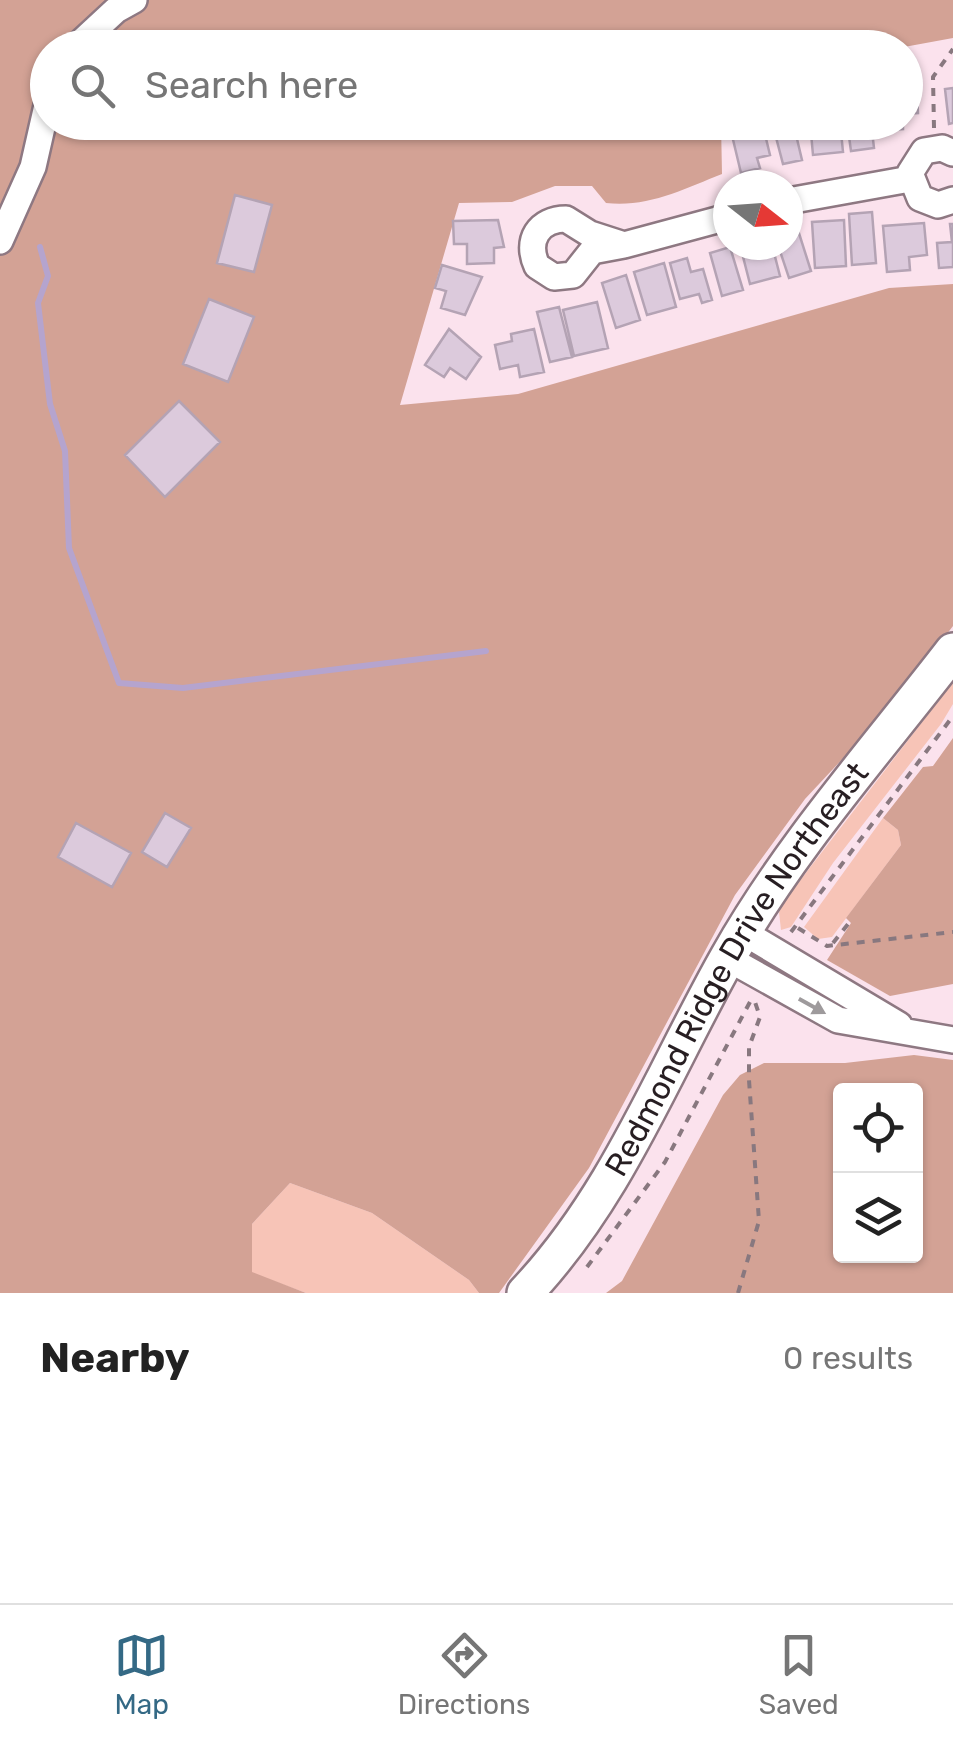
<!DOCTYPE html>
<style>
body{margin:0;font-family:Rubik,sans-serif;background:#f2f2f2;color:#222}
.controls{position:absolute;right:30px;bottom:30px;display:grid;overflow:hidden;border-radius:10px;box-shadow:0 2px 8px #0004}
.controls button{width:90px;height:90px;display:grid;place-items:center;padding:0;border:0;border-bottom:2px solid #e0e0e0;background:#fff;color:#222;font:50px sans-serif}
.compass{position:absolute;left:713px;top:170px;width:90px;height:90px;border-radius:50%;background:#fff;box-shadow:0 2px 8px #0004;rotate:107deg}
.list{margin:0;padding:0;list-style:none}
h2{display:flex;justify-content:space-between;align-items:center;height:130px;margin:0;padding:0 40px;font-size:42px}
h2 small{font-size:32px;font-weight:400;color:#767676}
.icon{flex:none;width:55px;height:55px;fill:none;stroke:currentColor;stroke-width:2;stroke-linecap:round;stroke-linejoin:round}
.map{position:relative;flex:none;width:953px;height:1293px;overflow:hidden}
.search{position:absolute;background:#fff;box-shadow:0 2px 8px #0004;left:30px;right:30px;top:30px;height:110px;display:flex;align-items:center;gap:25px;box-sizing:border-box;padding:0 35px;border-radius:55px;color:#767676;font-size:38px}
.sheet{height:310px;background:#fff}
nav{display:flex;justify-content:space-around;align-items:center;box-sizing:border-box;height:140px;border-top:2px solid #e0e0e0;background:#fff;font-size:28px;color:#767676}
nav a{display:grid;justify-items:center;gap:5px}
nav .on{color:#346985}
.map>svg:first-child{display:block}
.green{fill:#f7c4b7}
.forest{fill:#d3a295;fill-rule:evenodd}
.lines{fill:none;stroke-linecap:round;stroke-linejoin:round}
.stream{stroke:#b5a4ce;stroke-width:6}
.building{fill:#dccadc;stroke:#b4a3b4;stroke-width:2.5}
.street-casing{stroke:#8e7882;stroke-width:30}
.secondary-casing{stroke:#8e7882;stroke-width:40}
.path{stroke:#88787f;stroke-width:4;stroke-dasharray:8 8;stroke-linecap:butt}
.street{stroke:#fff;stroke-width:25}
.secondary{stroke:#fff;stroke-width:35}
.oneway{fill:#9e9a9c}
.labels{text-anchor:middle;stroke-width:9;stroke-linejoin:round;paint-order:stroke}
.street-label{font-size:32px;fill:#271e22;stroke:#fff4f9}
</style>
<div class="map">
<svg width="953" height="1293" viewBox="0 0 953 1293">
<rect width="100%" height="100%" fill="#fbe2ed"/>
<path class="green" d="M 953,682 L 953,704 L 941,724 L 833,863 L 791,927 L 781,930 L 779,912 L 785,900 Z
M 883,818 L 898,830 L 901,845 L 832,937 L 818,939 L 804,927 Z
M 290,1183 L 372,1213 L 469,1280 L 479,1293 L 306,1293 L 252,1273 L 252,1224 Z"/>
<path class="forest" d="M 0,0 L 953,0 L 953,38 L 904,47 L 48,48 L 48,122 L 721,123 L 722,174 C 684,189 647,208 606,203 L 592,186 L 555,186 L 512,202 L 459,203 L 400,405 L 518,394 L 889,288 L 953,284 L 953,626 L 890,708 L 805,799 L 735,895 L 589,1168 L 499,1293 L 479,1293 L 469,1280 L 372,1213 L 290,1183 L 252,1224 L 252,1272 L 306,1293 L 0,1293 Z
M 953,738 L 953,984 L 890,996 L 827,960 L 851,923 L 846,918 L 901,845 L 898,830 L 883,818 L 923,767 L 933,766 Z
M 914,1055 L 953,1060 L 953,1293 L 606,1293 L 622,1281 L 723,1095 L 740,1075 L 764,1063 L 845,1063 ZM 840,1090 L 916,1090 L 916,1256 L 840,1256 Z"/>
<g class="lines">
<path class="stream" d="M 40,247 L 48,276 L 38,303 L 50,404 L 65,451 L 69,548 L 119,683 L 183,688 L 486,651"/>
</g>
<path class="building" d="M 953,88 L 953,123 L 949,124 L 945,89 Z
M 906,90 L 917,90 L 918,113 L 906,114 Z
M 749,122 L 762,122 L 770,155 L 757,158 L 760,168 L 741,173 L 730,127 Z
M 772,122 L 793,122 L 802,160 L 783,164 Z
M 810,122 L 840,122 L 843,152 L 813,155 Z
M 847,122 L 871,122 L 874,148 L 851,151 Z
M 878,122 L 903,122 L 903,129 L 878,131 Z
M 235,195 L 272,205 L 254,272 L 217,263 Z
M 872,212 L 876,263 L 852,265 L 849,214 Z
M 498,220 L 504,247 L 494,248 L 494,263 L 467,264 L 467,244 L 454,244 L 453,221 Z
M 844,220 L 846,266 L 815,268 L 812,222 Z
M 924,223 L 927,255 L 909,257 L 910,270 L 887,272 L 883,226 Z
M 950,224 L 953,224 L 953,267 L 939,268 L 937,243 L 952,242 Z
M 797,227 L 811,271 L 789,278 L 778,245 L 788,245 L 788,231 Z
M 740,245 L 772,245 L 780,276 L 750,284 Z
M 730,247 L 743,290 L 722,296 L 710,253 Z
M 687,258 L 691,272 L 703,269 L 712,300 L 702,303 L 699,294 L 680,299 L 670,263 Z
M 664,263 L 676,307 L 647,315 L 634,272 Z
M 442,265 L 482,277 L 465,315 L 441,308 L 446,291 L 435,288 Z
M 626,275 L 640,320 L 616,328 L 602,283 Z
M 209,299 L 254,317 L 228,382 L 183,364 Z
M 597,302 L 608,348 L 574,356 L 563,310 Z
M 559,307 L 572,357 L 550,362 L 537,312 Z
M 449,329 L 481,357 L 466,379 L 450,368 L 444,377 L 425,365 Z
M 534,329 L 544,372 L 520,377 L 518,365 L 500,369 L 495,345 L 512,341 L 511,334 Z
M 179,401 L 220,442 L 165,497 L 125,455 Z
M 165,813 L 191,828 L 167,867 L 142,852 Z
M 76,823 L 131,853 L 112,887 L 58,857 Z"/>
<g class="lines">
<defs>
<path id="street" d="M 75,48 L 116,10 L 134,0
M 953,153 L 942,148 L 924,151 L 910,173 L 920,198 L 938,205 L 953,200
M 788,201 L 910,179
M 566,219 L 590,234 L 624,245 L 592,251 L 573,275 L 554,277 L 537,266 C 525,240 539,219 566,219 Z
M 0,241 L 33,167 L 48,101
M 624,245 L 728,217
M 743,932 L 899,1025
M 727,958 L 838,1020 L 953,1040"/>
<g id="secondary">
<path id="s1" d="M 525,1293 C 617,1196 663,1072 728,957 C 790,847 876,751 953,651"/>
</g>
</defs>
<use href="#street" class="street-casing"/>
<use href="#secondary" class="secondary-casing"/>
<path class="path" d="M 934,128 L 933,77 L 953,49
M 798,928 L 827,946 L 953,932
M 791,932 L 953,716
M 833,943 L 848,924
M 587,1267 L 665,1162 L 751,1000
M 738,1293 L 759,1221 L 749,1080 L 749,1047 L 760,1017 L 755,1002"/>
<use href="#street" class="street"/>
<use href="#secondary" class="secondary"/>
</g>
<defs><path id="oneway-solid" d="M-6-.8H1V-3.2L6.5 0L1 3.2V.8H-6Z" transform="scale(2.5)"/></defs>
<use class="oneway" href="#oneway-solid" transform="translate(812 1006) rotate(29)"/>
<g class="labels">
<g class="street-label">
<text dy="11" stroke="none"><textPath href="#s1" startOffset="388">Redmond Ridge Drive Northeast</textPath></text>
</g>
</g>
</svg>
<div class="controls">
<button><svg class="icon" aria-label="locate" viewBox="0 0 24 24"><circle cx="12" cy="12" r="6"/><path d="M12 2v4M12 18v4M2 12h4M18 12h4"/></svg></button>
<button><svg class="icon" aria-label="layers" viewBox="0 0 24 24"><path d="M12 4l9 5-9 5-9-5zM3 14l9 5 9-5"/></svg></button>
</div>
<svg class="compass" viewBox="-18 -18 36 36"><path d="M0-13l5 13h-10z" fill="#e53935"/><path d="M0 13l5-13h-10z" fill="#767676"/></svg>
<div class="search"><svg class="icon" aria-label="search" viewBox="0 0 24 24"><circle cx="10" cy="10" r="6"/><path d="M15 15l6 6"/></svg>Search here</div>
</div>
<section class="sheet">
<h2>Nearby<small>0 results</small></h2>
<ul class="list">
</ul>
</section>
<nav>
<a class="on"><svg class="icon" aria-label="map" viewBox="0 0 24 24"><path d="M3 6l6-2 6 2 6-2v14l-6 2-6-2-6 2zM9 4v14M15 6v14"/></svg>Map</a>
<a><svg class="icon" aria-label="directions" viewBox="0 0 24 24"><path d="M12 3l9 9-9 9-9-9zM9 14v-3h6M13 9l2 2-2 2"/></svg>Directions</a>
<a><svg class="icon" aria-label="saved" viewBox="0 0 24 24"><path d="M7 4h10v16l-5-4-5 4z"/></svg>Saved</a>
</nav>
